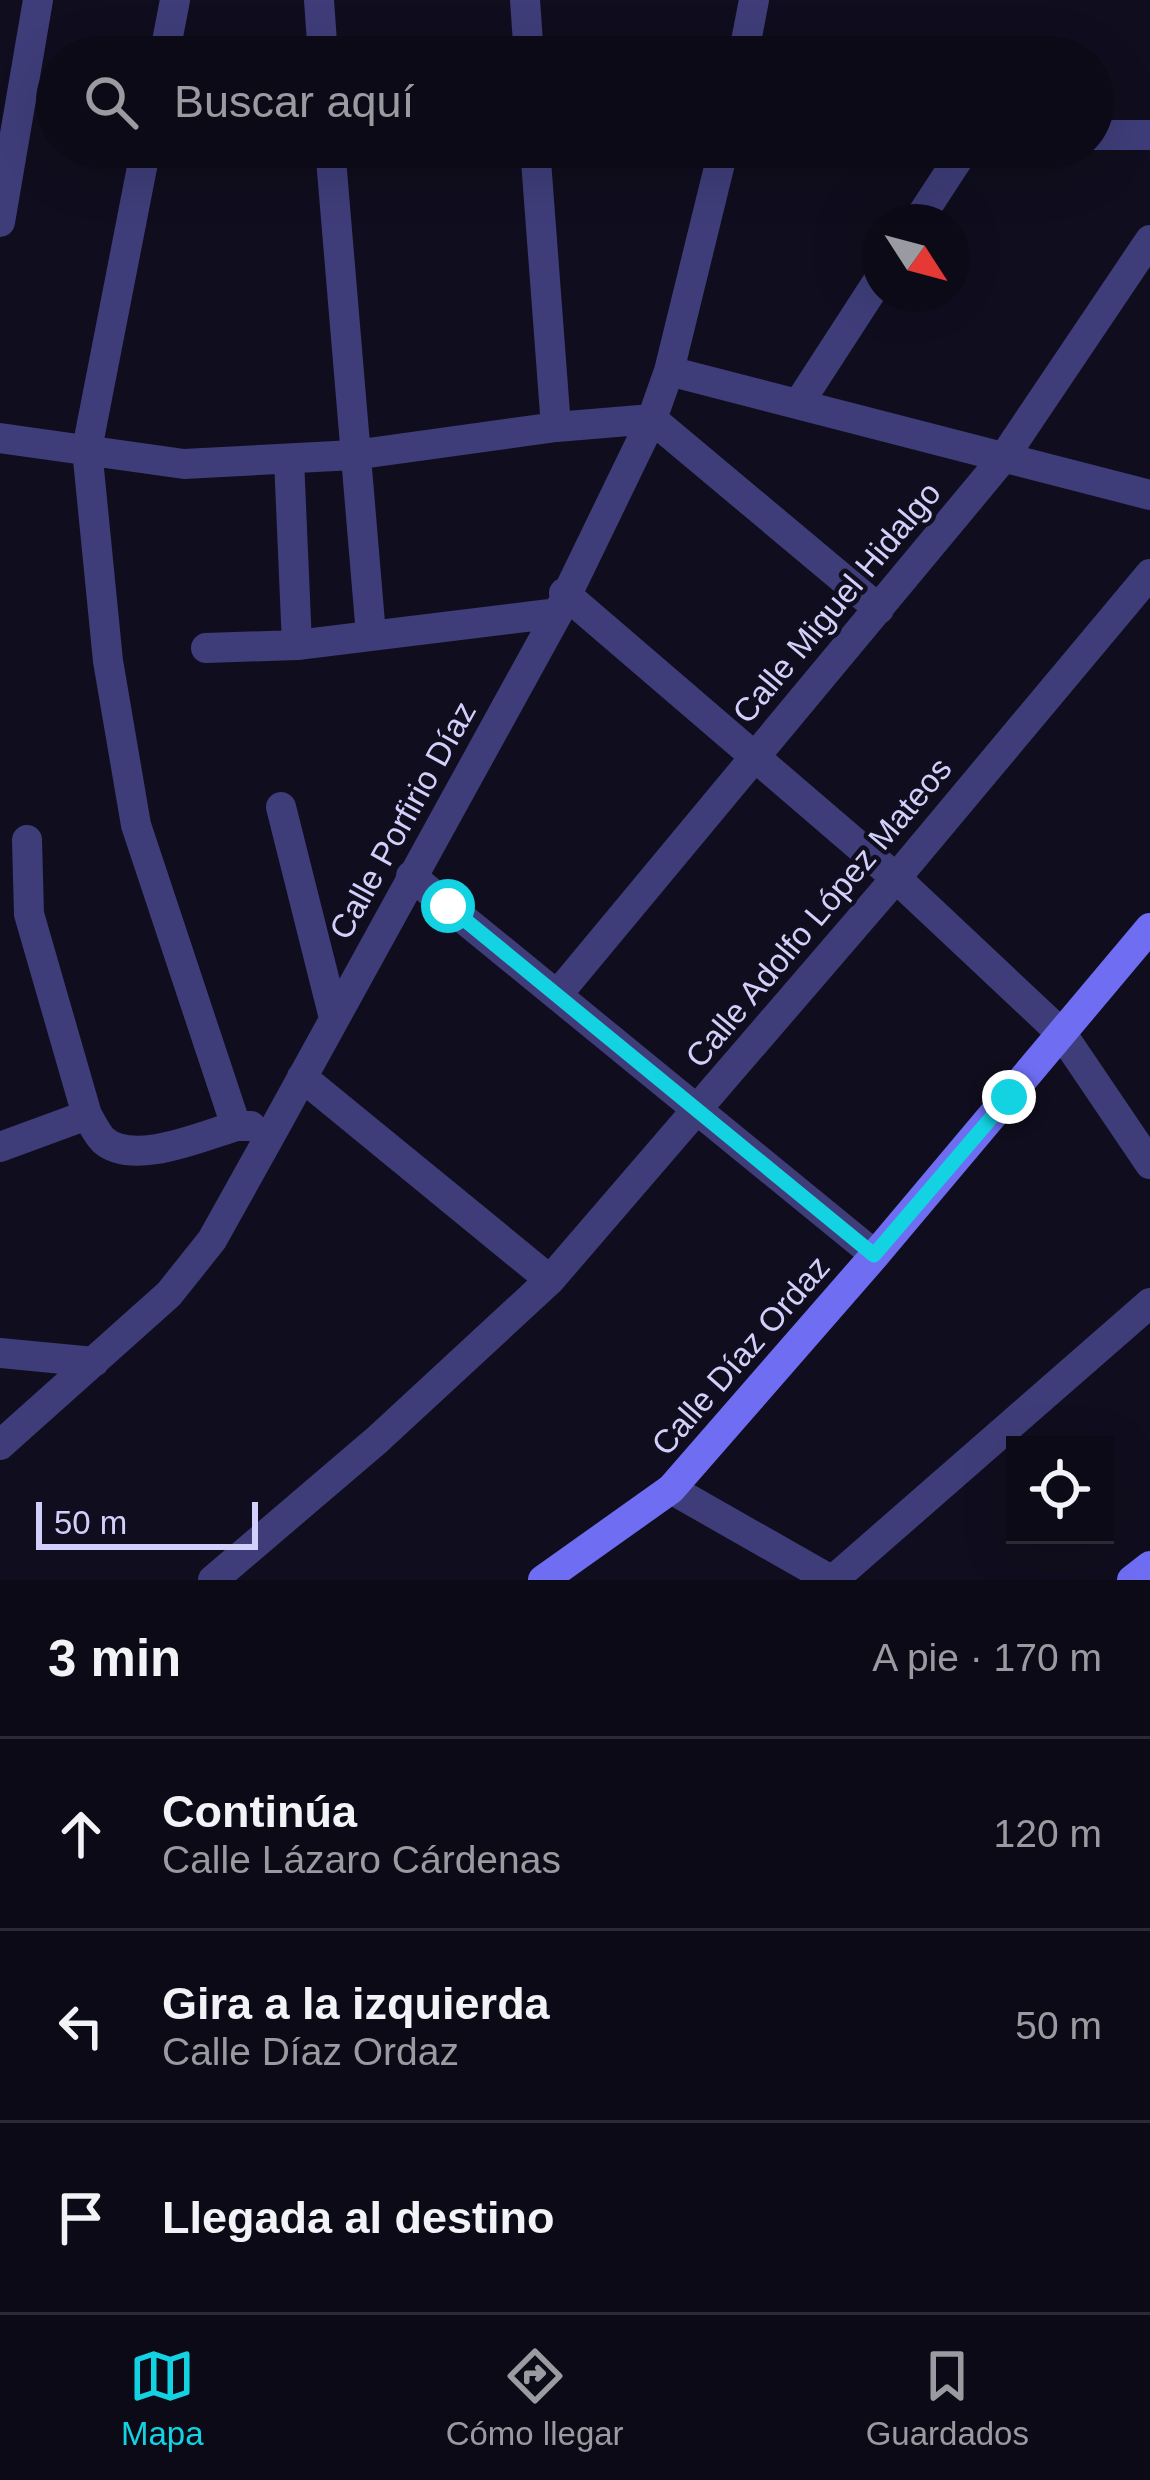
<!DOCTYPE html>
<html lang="es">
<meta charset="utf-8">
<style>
body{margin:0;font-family:Arial,sans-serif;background:#1a1823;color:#f1f3f6}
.controls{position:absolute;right:36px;bottom:36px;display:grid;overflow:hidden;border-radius:0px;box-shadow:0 12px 48px #0002}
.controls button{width:108px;height:108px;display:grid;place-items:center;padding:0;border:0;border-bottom:3px solid #2c2b35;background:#0c0a16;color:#f1f3f6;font:60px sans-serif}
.compass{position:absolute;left:862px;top:204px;width:108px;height:108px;border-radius:50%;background:#0c0a16;box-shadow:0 12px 48px #0002;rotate:126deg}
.scale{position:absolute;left:36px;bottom:30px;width:222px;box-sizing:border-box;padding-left:12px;border:6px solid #d3cffb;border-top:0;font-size:33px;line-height:42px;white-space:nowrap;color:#d3cffb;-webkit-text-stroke:9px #100e1e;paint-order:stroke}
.stop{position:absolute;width:36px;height:36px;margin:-27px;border:9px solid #13d3e3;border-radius:50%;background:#fff}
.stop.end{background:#13d3e3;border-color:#fff;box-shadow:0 3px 12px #0008}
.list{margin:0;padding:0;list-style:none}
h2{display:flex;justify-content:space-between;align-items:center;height:156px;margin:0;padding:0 48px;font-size:51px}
h2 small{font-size:39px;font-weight:400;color:#9a9aa1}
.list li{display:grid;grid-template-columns:78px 1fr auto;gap:36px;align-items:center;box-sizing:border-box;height:192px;padding:0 48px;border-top:3px solid #2c2b35}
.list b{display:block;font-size:45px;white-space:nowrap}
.list p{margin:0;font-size:39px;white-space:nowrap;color:#9a9aa1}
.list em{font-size:39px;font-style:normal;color:#9a9aa1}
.icon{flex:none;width:66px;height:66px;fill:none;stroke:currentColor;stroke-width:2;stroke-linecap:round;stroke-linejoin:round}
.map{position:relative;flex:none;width:1150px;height:1580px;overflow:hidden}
.search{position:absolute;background:#0c0a16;box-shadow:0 12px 48px #0002;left:36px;right:36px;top:36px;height:132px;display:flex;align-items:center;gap:30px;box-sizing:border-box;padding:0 42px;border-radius:66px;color:#9a9aa1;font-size:45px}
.sheet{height:732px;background:#0c0a16}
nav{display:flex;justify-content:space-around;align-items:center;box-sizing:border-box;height:168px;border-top:3px solid #2c2b35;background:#0c0a16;font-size:33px;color:#9a9aa1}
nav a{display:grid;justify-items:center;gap:6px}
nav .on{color:#13d3e3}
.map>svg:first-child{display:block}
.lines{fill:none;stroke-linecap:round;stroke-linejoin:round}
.minor{stroke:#3e3d79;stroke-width:30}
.tertiary{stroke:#3e3d79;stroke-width:30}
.secondary{stroke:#6f6ef3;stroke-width:30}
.route{stroke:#13d3e3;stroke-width:15}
.labels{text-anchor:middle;stroke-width:9;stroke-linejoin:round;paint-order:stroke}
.street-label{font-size:33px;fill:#d3cffb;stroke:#100e1e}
</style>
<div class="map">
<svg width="1150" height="1580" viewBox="0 0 1150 1580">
<rect width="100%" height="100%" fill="#100e1e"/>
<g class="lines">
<path class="minor" d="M 319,0 L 323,57
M 525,0 L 529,57
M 164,57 L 175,0
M 743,57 L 754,0
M 1093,135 L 1150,135
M 146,147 L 87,449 L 108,661 L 136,825 L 236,1126
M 330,147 L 371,635
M 535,147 L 556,427
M 917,222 L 966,147
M 669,371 L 1150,495
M 799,403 L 880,278
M 0,438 L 184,464 L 354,455 L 556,427 L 652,419 L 879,609
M 289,459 L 297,645
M 564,593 L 896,878 L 1062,1034 L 1150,1164
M 206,648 L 297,645 L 558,613
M 281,807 L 334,1018
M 27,840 L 29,914 L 87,1115 C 92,1123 97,1134 103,1140 C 133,1167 202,1136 236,1126 L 251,1126
M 411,876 L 875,1255
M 557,995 L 1004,457 L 1150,240
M 302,1077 L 550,1280
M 0,1147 L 87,1115
M 0,1353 L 94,1362
M 0,1445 L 169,1294 L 212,1240 L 275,1127 L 558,613 L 652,419 L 669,371 L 724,147
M 671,1489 L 831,1580
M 213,1580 L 377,1440 L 550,1280 L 896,878 L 1150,574
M 833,1580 L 1150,1303"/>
<path class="tertiary" d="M 0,222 L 38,0"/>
<path class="secondary" d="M 543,1580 L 671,1489 L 875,1255 L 1150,928
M 1132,1580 L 1150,1566"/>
</g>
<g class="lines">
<path class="route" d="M 448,906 L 874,1255 L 1009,1097"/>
</g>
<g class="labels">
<g class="street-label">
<text transform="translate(836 602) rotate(-50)" y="12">Calle Miguel Hidalgo</text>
<text transform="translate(402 820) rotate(-61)" y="12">Calle Porfirio Díaz</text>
<text transform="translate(818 912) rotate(-50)" y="12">Calle Adolfo López Mateos</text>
<text transform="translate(740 1355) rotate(-49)" y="12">Calle Díaz Ordaz</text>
</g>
</g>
</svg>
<div class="controls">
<button><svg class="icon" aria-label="locate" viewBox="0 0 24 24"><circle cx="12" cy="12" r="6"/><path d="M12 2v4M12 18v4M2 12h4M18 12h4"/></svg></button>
</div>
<svg class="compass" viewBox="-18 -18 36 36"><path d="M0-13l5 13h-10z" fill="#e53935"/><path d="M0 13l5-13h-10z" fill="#9a9aa1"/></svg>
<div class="scale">50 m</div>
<div class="stop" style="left:448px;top:906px"></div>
<div class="stop end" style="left:1009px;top:1097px"></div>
<div class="search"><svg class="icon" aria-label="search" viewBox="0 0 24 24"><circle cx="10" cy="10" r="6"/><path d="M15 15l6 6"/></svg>Buscar aquí</div>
</div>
<section class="sheet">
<h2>3 min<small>A pie · 170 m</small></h2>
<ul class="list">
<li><svg class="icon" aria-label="ahead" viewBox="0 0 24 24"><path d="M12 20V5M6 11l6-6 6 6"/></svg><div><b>Continúa</b><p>Calle Lázaro Cárdenas</p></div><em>120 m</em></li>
<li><svg class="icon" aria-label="left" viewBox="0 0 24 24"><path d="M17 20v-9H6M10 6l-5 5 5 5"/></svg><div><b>Gira a la izquierda</b><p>Calle Díaz Ordaz</p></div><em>50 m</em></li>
<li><svg class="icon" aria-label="arrive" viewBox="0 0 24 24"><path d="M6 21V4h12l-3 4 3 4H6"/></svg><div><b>Llegada al destino</b></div></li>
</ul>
</section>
<nav>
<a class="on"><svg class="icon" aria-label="map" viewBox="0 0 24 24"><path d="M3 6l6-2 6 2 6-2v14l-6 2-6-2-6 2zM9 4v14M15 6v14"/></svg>Mapa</a>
<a><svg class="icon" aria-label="directions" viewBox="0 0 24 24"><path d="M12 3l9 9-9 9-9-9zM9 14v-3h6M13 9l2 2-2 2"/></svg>Cómo llegar</a>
<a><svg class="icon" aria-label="saved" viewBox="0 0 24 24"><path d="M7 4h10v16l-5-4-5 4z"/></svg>Guardados</a>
</nav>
